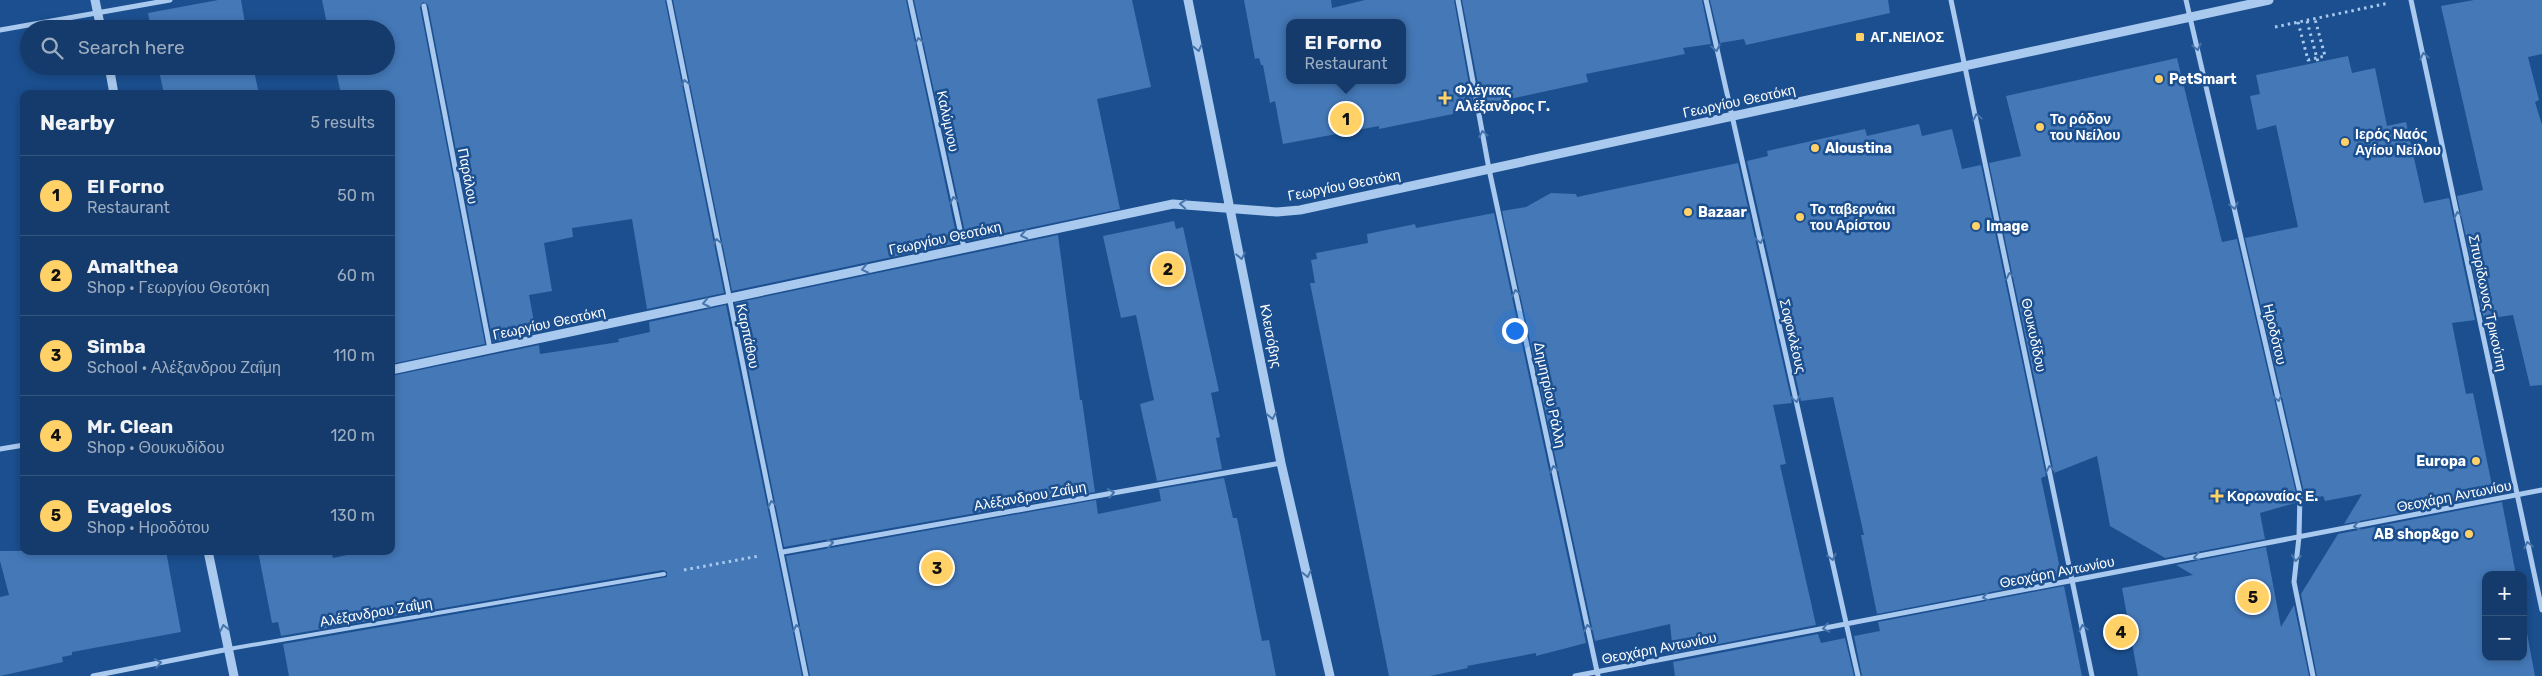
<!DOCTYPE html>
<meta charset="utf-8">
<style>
body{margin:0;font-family:Rubik,sans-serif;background:#1d4271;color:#f1f3f6}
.controls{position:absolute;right:15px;bottom:15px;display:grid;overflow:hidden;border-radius:10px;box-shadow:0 2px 8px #0003}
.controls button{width:45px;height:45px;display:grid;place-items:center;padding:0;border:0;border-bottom:1px solid #33557e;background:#143b6b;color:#f1f3f6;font:25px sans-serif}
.you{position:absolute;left:1514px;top:330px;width:18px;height:18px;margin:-12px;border:4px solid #fff;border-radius:50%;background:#1a73e8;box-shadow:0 0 0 8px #1a73e833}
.badge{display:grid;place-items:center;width:32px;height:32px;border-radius:50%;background:#ffd166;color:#111;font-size:16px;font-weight:700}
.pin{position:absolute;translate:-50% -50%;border:2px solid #fff;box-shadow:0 1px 5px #0006}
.popup{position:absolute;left:1286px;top:19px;width:120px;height:65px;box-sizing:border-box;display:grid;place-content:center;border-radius:10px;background:#143b6b;filter:drop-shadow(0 1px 4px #0005);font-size:16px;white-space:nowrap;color:#9dadc1}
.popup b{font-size:19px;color:#f1f3f6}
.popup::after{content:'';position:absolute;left:50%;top:100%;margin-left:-10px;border:10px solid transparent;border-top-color:#143b6b}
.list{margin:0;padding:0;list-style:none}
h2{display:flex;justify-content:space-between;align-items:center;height:65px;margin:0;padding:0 20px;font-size:21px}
h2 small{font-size:16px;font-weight:400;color:#9dadc1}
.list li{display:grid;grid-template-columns:32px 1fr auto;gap:15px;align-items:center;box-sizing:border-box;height:80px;padding:0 20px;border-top:1px solid #33557e}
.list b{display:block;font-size:19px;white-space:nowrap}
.list p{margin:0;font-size:16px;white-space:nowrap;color:#9dadc1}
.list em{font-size:16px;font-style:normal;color:#9dadc1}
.icon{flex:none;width:28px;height:28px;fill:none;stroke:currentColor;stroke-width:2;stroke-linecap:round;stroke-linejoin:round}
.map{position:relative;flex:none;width:2542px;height:676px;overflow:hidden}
.search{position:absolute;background:#143b6b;box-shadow:0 2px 8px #0003;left:20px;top:20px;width:375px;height:55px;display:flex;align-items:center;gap:12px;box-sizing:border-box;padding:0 18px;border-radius:28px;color:#9dadc1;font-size:19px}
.panel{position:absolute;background:#143b6b;box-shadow:0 2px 8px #0003;left:20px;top:90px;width:375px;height:465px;border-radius:10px}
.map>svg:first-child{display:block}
.building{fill:#4478b7;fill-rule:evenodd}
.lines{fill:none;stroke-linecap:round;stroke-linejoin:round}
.path{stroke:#a9c9ee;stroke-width:3;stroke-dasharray:2.5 4;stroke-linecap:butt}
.service{stroke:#a9c9ee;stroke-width:4}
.minor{stroke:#a9c9ee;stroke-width:5}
.tertiary{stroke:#a9c9ee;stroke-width:9}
.oneway{stroke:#4674ac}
.poi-dot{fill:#ffd166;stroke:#1b4f8f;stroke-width:2}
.labels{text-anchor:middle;stroke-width:5;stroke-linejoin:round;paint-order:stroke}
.poi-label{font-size:14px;font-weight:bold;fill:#fff;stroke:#1b4f8f;text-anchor:start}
.street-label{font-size:14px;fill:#fff;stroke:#1b4f8f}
</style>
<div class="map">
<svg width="2542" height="676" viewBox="0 0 2542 676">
<rect width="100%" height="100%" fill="#1b4f8f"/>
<path class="building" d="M 218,0 L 241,0 L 246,29 L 151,29 L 148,13 Z
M 322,0 L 665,0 L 724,293 L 647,309 L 632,219 L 572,228 L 573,237 L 544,243 L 552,291 L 529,295 L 536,333 L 493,342 L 428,5 L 423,2 L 420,7 L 485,344 L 391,364 L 391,94 L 341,94 L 335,66 L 386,66 L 386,29 L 328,29 Z
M 673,0 L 906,0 L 958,243 L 732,291 Z
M 914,0 L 1132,0 L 1151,87 L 1097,99 L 1120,209 L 967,241 Z
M 1244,0 L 1331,0 L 1332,8 L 1365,0 L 1454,0 L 1473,107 L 1453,111 L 1453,114 L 1379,129 L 1379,126 L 1283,144 L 1275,101 L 1270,103 L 1263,65 L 1261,65 L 1259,58 L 1255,59 ZM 1290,23 L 1402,23 L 1402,80 L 1290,80 Z
M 1462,0 L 1702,0 L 1711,44 L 1683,48 L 1685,54 L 1586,74 L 1588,82 L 1482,105 Z
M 1710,0 L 1888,0 L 1890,13 L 1746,45 L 1744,39 L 1720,43 Z
M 2474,0 L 2542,0 L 2542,54 L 2528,57 L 2539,100 L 2535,102 L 2542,125 L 2542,385 L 2530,386 L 2513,315 L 2484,319 L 2457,196 L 2483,190 L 2441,6 Z
M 2348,56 L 2352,73 L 2375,68 L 2387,126 L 2406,122 L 2424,203 L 2449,198 L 2475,320 L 2452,323 L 2466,394 L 2473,393 L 2494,495 L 2344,524 L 2362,494 L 2325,501 L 2323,496 L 2304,501 L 2304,492 L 2245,238 L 2298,227 L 2276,125 L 2257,130 L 2250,96 L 2260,94 L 2256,75 Z
M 2177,58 L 2222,242 L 2237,239 L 2296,493 L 2295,503 L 2260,513 L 2265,539 L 2165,558 L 2110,526 L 2097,456 L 2054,473 L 1989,163 L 2021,156 L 2006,96 Z
M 158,66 L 253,66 L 259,94 L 164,94 Z
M 1919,124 L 1922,136 L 1952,129 L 1962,169 L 1981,165 L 2046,476 L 2041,478 L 2062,578 L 1877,614 L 1861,535 L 1864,535 L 1833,397 L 1801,401 L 1747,161 L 1768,156 L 1767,151 L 1865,129 L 1867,136 Z
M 1738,163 L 1792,403 L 1773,405 L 1786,464 L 1780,465 L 1816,625 L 1673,653 L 1670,624 L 1595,641 L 1502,211 L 1526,207 L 1551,193 L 1576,194 L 1577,197 Z
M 1494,213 L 1586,643 L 1536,656 L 1536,653 L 1467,666 L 1468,668 L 1430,676 L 1389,676 L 1310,283 L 1315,283 L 1311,260 L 1317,259 L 1316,253 L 1368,243 L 1367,234 L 1415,224 L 1416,228 Z
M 1174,221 L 1176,229 L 1183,227 L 1219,391 L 1211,393 L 1220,437 L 1216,438 L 1222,469 L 1157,481 L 1140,404 L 1154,400 L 1136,315 L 1121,318 L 1103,236 Z
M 1058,235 L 1080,400 L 1082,400 L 1095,492 L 784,547 L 735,303 Z
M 726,305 L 802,676 L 289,676 L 283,644 L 667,577 L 667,572 L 663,570 L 281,636 L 278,622 L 272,623 L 258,551 L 331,551 L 333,558 L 365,551 L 391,551 L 391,376 L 539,345 L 540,354 L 619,342 L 618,339 L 650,332 L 649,322 Z
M 1224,478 L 1233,518 L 1237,518 L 1262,641 L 1269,640 L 1276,676 L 810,676 L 786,556 L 1096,500 L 1098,514 L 1161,501 L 1159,489 Z
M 2502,502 L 2516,575 L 2486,575 L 2486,657 L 2523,657 L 2523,612 L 2535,676 L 2317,676 L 2301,594 L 2338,534 Z
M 2266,547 L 2281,627 L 2294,605 L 2309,676 L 2138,676 L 2122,588 L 2193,575 L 2176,565 Z
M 0,551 L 166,551 L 181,632 L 72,652 L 72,655 L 62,657 L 63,662 L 0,676 L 0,597 L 9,595 L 0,561 Z
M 2064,586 L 2082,676 L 1862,676 L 1854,636 L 1880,631 L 1878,622 Z
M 1818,634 L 1821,643 L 1845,638 L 1854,676 L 1675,676 L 1673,662 Z"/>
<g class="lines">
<path class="path" d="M 2307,21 L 2318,62
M 2298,22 L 2308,60 L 2325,56 L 2315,19
M 2275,27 L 2389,3
M 684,570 L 759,556"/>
<path class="service" d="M 229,649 L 664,574"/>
<path class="minor" d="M 669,0 L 806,676
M 910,0 L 964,248
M 1458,0 L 1489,169 L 1598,676
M 1706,0 L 1858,676
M 1951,0 L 2092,676
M 2186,0 L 2300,493 L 2299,537 L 2294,582 L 2313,676
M 2411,0 L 2542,610
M 424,6 L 490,349
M 0,30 L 170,0
M 0,449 L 24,445
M 783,552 L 1281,463
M 93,676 L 229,649
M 1575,676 L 2542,490"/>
<path class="tertiary" d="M 95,0 L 101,29
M 1188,0 L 1281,463 L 1330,676
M 109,66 L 114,94
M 391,370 L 1173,204 L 1277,212 L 1300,210 L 2269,0
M 208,551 L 234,676"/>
</g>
<defs><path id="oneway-chevron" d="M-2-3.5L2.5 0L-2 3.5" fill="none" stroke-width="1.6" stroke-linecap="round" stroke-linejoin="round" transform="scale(1.25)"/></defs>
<g class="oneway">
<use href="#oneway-chevron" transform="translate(919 41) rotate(-102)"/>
<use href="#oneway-chevron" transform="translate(2197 47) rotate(77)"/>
<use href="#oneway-chevron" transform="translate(1198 48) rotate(78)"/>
<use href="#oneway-chevron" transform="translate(1716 48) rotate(78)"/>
<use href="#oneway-chevron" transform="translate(2424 56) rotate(-102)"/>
<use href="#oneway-chevron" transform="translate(685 83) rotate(-101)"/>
<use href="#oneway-chevron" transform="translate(1977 117) rotate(-102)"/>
<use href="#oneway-chevron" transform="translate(1483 134) rotate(-100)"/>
<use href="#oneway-chevron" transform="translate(954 200) rotate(-102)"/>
<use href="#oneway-chevron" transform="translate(1183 204) rotate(-177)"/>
<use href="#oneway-chevron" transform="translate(2234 206) rotate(77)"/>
<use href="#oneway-chevron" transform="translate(2458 215) rotate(-102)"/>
<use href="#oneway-chevron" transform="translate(1024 235) rotate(168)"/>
<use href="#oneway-chevron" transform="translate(1760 240) rotate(77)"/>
<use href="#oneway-chevron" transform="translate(717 242) rotate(-101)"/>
<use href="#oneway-chevron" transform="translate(1241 256) rotate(79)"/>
<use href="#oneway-chevron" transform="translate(865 269) rotate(168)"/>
<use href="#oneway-chevron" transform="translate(2010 276) rotate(-102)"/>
<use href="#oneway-chevron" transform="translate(1516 293) rotate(-102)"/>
<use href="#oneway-chevron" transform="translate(706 303) rotate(168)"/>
<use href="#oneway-chevron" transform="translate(2278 398) rotate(77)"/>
<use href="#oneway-chevron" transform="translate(1796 399) rotate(77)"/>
<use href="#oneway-chevron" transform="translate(1272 416) rotate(79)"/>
<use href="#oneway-chevron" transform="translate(1554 469) rotate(-102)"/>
<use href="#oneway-chevron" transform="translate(2050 469) rotate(-102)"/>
<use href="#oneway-chevron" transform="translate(1111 493) rotate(-10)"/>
<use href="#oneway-chevron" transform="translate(772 504) rotate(-102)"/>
<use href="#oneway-chevron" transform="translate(2357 526) rotate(169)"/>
<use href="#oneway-chevron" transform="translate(830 543) rotate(-10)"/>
<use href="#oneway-chevron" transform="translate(2528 545) rotate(-102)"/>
<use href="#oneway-chevron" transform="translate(1832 557) rotate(77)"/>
<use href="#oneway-chevron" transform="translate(2197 557) rotate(169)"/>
<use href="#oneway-chevron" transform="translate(2296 558) rotate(96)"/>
<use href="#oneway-chevron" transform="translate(1307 574) rotate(77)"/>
<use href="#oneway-chevron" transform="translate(1986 597) rotate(169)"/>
<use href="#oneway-chevron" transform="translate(224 628) rotate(-102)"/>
<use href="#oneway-chevron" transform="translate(797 628) rotate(-101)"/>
<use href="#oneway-chevron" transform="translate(1588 628) rotate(-102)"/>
<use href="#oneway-chevron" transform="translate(1826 628) rotate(169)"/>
<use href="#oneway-chevron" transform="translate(2083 628) rotate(-102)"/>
<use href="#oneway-chevron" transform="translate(158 663) rotate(-11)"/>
</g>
<g class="poi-dot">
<rect x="1855" y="32" width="10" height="10" rx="2.5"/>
<circle cx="2159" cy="79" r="5"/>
<path d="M1442.5 90.5h5v5h5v5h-5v5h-5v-5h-5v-5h5z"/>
<circle cx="2040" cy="127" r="5"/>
<circle cx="2345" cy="142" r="5"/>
<circle cx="1815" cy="148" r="5"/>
<circle cx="1688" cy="212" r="5"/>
<circle cx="1800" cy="217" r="5"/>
<circle cx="1976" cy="226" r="5"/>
<circle cx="2476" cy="461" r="5"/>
<path d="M2214.5 488.5h5v5h5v5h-5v5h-5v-5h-5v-5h5z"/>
<circle cx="2469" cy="534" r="5"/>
</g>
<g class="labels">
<g class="poi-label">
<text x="1870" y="42">ΑΓ.ΝΕΙΛΟΣ</text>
<text x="2169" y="84">PetSmart</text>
<text x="1455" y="95">Φλέγκας<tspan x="1455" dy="16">Αλέξανδρος Γ.</tspan></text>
<text x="2050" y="124">Το ρόδον<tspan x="2050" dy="16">του Νείλου</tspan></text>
<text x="2355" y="139">Ιερός Ναός<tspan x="2355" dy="16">Αγίου Νείλου</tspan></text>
<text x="1825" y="153">Aloustina</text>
<text x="1810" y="214">Το ταβερνάκι<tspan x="1810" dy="16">του Αρίστου</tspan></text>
<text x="1698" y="217">Bazaar</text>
<text x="1986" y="231">Image</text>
<text x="2466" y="466" text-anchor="end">Europa</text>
<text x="2227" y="501">Κορωναίος Ε.</text>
<text x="2459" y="539" text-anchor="end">AB shop&amp;go</text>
</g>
<g class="street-label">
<text transform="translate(1739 101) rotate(-12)" y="5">Γεωργίου Θεοτόκη</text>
<text transform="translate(948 121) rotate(78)" y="5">Καλύμνου</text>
<text transform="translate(468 176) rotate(79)" y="5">Παράλου</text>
<text transform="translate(1344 185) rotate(-11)" y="5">Γεωργίου Θεοτόκη</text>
<text transform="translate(945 238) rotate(-12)" y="5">Γεωργίου Θεοτόκη</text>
<text transform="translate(2488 303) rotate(78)" y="5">Σπυρίδωνος Τρικούπη</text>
<text transform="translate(549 323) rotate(-12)" y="5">Γεωργίου Θεοτόκη</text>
<text transform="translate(2275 334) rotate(77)" y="5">Ηροδότου</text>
<text transform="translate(2034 335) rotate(78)" y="5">Θουκυδίδου</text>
<text transform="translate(748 336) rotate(78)" y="5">Καρπάθου</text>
<text transform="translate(1271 336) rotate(79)" y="5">Κλεισόβης</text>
<text transform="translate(1793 336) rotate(77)" y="5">Σοφοκλέους</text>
<text transform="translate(1550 395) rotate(78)" y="5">Δημητρίου Ράλλη</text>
<text transform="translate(1030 496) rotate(-10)" y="5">Αλέξανδρου Ζαΐμη</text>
<text transform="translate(2454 496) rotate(-11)" y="5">Θεοχάρη Αντωνίου</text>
<text transform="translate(2057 572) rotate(-11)" y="5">Θεοχάρη Αντωνίου</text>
<text transform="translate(376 612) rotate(-10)" y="5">Αλέξανδρου Ζαΐμη</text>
<text transform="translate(1659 648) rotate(-11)" y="5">Θεοχάρη Αντωνίου</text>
</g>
</g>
</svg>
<div class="controls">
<button>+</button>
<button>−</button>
</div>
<div class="you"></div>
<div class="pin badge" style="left:1346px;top:119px">1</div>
<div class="popup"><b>El Forno</b>Restaurant</div>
<div class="pin badge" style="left:1168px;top:269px">2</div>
<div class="pin badge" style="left:937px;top:568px">3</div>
<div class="pin badge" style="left:2121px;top:632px">4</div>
<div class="pin badge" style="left:2253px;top:597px">5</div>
<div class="search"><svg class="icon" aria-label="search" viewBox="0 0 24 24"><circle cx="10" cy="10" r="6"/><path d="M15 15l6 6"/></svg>Search here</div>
<section class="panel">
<h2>Nearby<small>5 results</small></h2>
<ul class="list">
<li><span class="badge">1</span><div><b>El Forno</b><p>Restaurant</p></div><em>50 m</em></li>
<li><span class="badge">2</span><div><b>Amalthea</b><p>Shop · Γεωργίου Θεοτόκη</p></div><em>60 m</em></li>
<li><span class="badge">3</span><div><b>Simba</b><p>School · Αλέξανδρου Ζαΐμη</p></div><em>110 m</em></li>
<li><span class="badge">4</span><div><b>Mr. Clean</b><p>Shop · Θουκυδίδου</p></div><em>120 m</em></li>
<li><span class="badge">5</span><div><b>Evagelos</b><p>Shop · Ηροδότου</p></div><em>130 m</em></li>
</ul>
</section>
</div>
